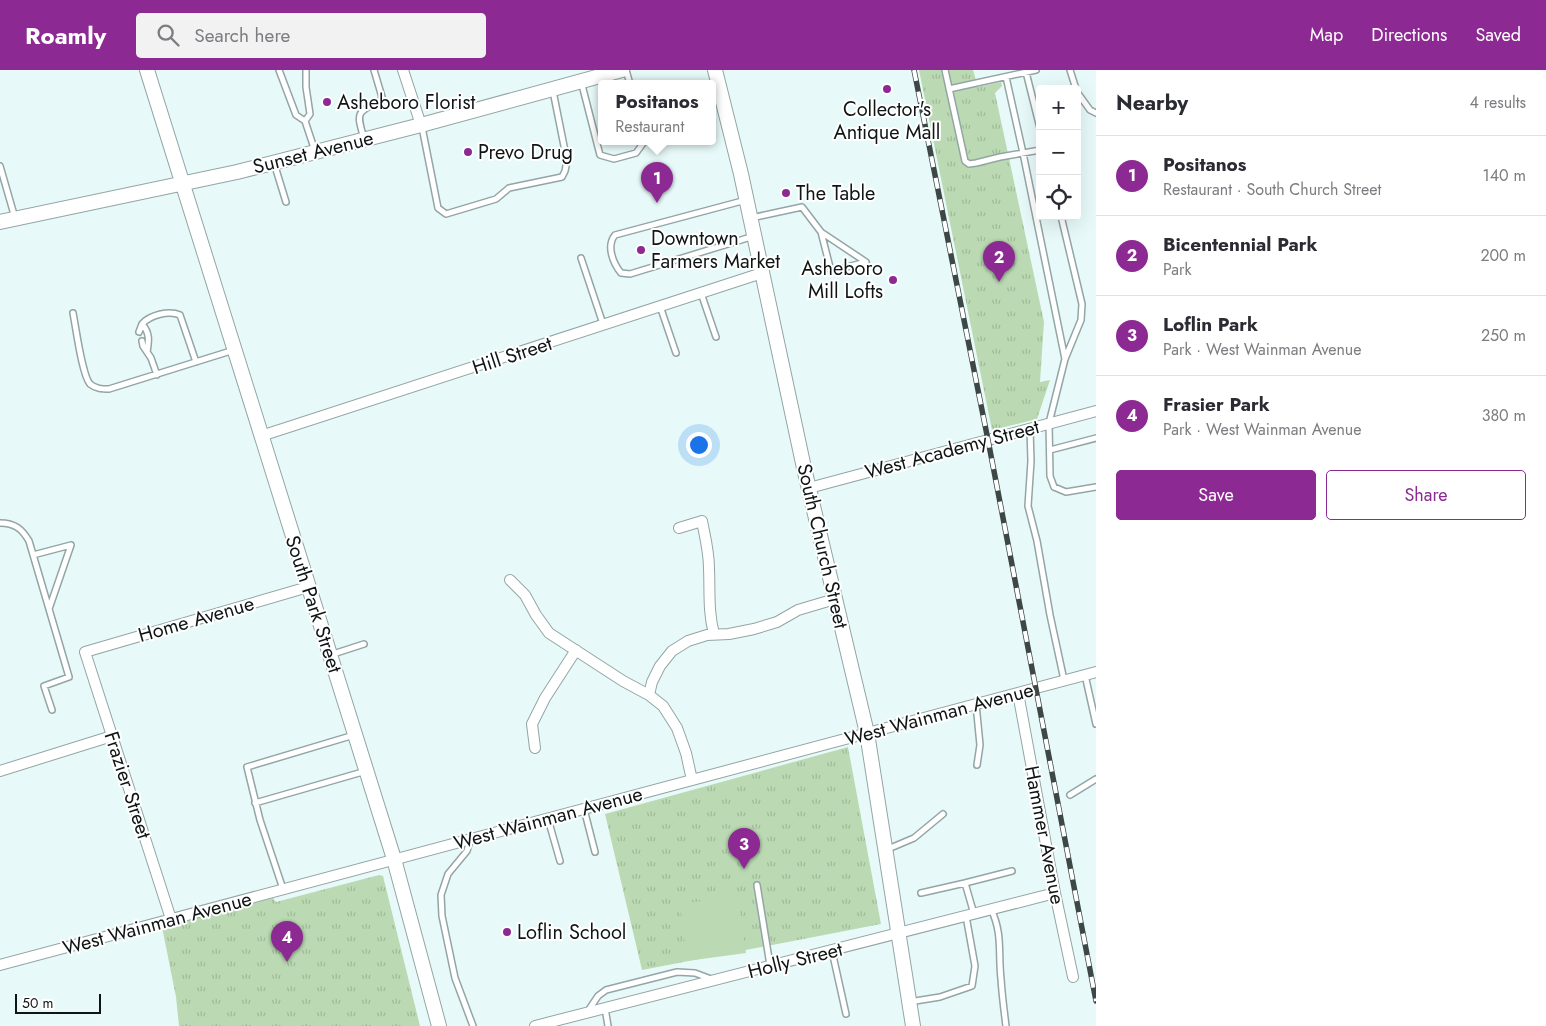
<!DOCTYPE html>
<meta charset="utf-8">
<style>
body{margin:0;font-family:Jost,sans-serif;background:#f2f2f3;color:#2b2b33}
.controls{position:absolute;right:15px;top:15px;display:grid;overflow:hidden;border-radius:5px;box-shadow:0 5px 20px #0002}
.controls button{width:45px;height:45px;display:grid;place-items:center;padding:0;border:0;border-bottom:1px solid #e1e1e2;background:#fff;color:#2b2b33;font:25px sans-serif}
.scale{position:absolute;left:15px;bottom:12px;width:86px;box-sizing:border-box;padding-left:5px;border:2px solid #0e1514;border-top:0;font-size:14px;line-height:18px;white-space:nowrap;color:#0e1514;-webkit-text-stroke:4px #fff;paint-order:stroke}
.you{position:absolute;left:698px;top:374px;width:18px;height:18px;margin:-12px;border:4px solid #fff;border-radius:50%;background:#1a73e8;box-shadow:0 0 0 8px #1a73e833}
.badge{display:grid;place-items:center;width:32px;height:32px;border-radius:50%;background:#8c2992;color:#fff;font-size:16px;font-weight:700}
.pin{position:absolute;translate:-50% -41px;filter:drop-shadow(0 1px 2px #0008)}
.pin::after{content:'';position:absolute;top:26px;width:18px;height:15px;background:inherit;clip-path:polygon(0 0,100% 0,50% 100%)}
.popup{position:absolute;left:598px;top:10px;width:118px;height:65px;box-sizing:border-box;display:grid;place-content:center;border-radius:5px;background:#fff;filter:drop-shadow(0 1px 4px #0005);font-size:16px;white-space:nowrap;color:#7c7c81}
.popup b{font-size:19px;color:#2b2b33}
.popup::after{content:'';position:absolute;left:50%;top:100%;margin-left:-10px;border:10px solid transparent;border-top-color:#fff}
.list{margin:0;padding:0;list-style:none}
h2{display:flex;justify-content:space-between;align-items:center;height:65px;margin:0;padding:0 20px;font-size:21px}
h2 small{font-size:16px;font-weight:400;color:#7c7c81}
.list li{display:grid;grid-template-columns:32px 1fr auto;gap:15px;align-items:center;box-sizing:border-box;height:80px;padding:0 20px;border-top:1px solid #e1e1e2}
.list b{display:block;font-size:19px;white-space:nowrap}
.list p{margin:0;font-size:16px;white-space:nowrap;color:#7c7c81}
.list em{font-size:16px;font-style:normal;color:#7c7c81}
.actions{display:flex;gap:10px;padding:15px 20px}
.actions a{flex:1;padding:11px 0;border:1px solid #8c2992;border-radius:5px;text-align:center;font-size:18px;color:#8c2992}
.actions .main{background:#8c2992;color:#fff}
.icon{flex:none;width:28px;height:28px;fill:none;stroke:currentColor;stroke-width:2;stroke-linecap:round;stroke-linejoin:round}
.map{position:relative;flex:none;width:1096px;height:956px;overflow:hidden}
header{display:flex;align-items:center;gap:30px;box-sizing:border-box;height:70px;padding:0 25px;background:#8c2992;color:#fff}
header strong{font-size:24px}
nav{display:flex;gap:28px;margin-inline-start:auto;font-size:18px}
.search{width:350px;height:45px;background:#f2f2f3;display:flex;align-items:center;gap:12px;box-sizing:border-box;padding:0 18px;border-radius:5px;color:#7c7c81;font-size:19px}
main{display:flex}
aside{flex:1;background:#fff}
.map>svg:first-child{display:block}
.park{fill:url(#park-tufts)}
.garden{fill:#bbdab3}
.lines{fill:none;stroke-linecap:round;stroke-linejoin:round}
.lane-casing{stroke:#93a5a4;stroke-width:8}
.street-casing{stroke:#93a5a4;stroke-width:12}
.secondary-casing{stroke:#93a5a4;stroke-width:16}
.lane{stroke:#fff;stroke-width:5}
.street{stroke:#fff;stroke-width:10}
.secondary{stroke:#fff;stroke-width:14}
.rail-casing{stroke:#3d4746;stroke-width:5.5}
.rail{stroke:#fff;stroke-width:4;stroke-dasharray:11;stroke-linecap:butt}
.poi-dot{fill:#8c2992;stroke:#fff;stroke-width:2}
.labels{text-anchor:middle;stroke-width:4;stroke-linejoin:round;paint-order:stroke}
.poi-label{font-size:20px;fill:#0e1514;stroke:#fff;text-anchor:start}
.street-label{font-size:20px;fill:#0e1514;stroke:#fff}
</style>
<header>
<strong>Roamly</strong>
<div class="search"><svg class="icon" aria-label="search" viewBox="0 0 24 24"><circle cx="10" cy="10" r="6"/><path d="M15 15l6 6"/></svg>Search here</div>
<nav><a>Map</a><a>Directions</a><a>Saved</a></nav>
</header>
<main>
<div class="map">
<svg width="1096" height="956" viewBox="0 0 1096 956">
<defs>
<pattern id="park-tufts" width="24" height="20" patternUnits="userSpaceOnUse" patternTransform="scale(1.25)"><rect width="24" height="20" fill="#bbdab3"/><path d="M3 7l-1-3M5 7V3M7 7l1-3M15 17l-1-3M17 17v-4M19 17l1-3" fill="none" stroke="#a0ba99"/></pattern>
</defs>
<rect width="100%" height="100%" fill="#e7faf9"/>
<path class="park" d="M 919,0 L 973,0 L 978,17 L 1001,12 L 1002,16 L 995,23 L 1044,252 L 1040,312 L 1050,310 L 1037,349 L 992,360 Z
M 848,677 L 881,854 L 642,900 L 605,744 Z
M 379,805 L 383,806 L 420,956 L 179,956 L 176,927 L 162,857 L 273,828 L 276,832 Z"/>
<path class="garden" d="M 738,826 L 746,883 L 687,891 L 680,834 Z"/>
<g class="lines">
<defs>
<path id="lane" d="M 279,0 L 296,45 L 305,51 L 315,81
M 626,0 L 630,14
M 945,0 L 965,91 L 969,94 L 976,93 L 1000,87 L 1040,80
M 1070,0 L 1076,19
M 1026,2 L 1040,58
M 1006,7 L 1023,83 L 1065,289
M 581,11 L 600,85 L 614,89 L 636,83 L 644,72
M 949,19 L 1036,0
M 1077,22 L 1090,40 L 1096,43
M 305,51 L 310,44 L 306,17 L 306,0
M 422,57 L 438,138 L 446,144 L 496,129 L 509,118 L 562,107 L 565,101 L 567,91 L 553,21
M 364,69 C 357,43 355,43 380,31 L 382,27 L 374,0
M 274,93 L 286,132
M 0,96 L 15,148
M 746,130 L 615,165 C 606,176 613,193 621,203 L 630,204 L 754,166
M 1061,146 L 1082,234 L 1081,250 L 1065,289 L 1049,353 L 1050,406 L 1054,417 L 1066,422 L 1096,417
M 751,148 L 802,137 L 821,162
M 821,162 L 866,192 L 831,201 Z
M 581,188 L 603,254
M 701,223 L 716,267
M 660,236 L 676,283
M 73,243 C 76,258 82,305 90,314 C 96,319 102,319 109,319 L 234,280
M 139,262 L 142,254
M 142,271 L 143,276 L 147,282
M 157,305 L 151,288 L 147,282 C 149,270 150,263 142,254 C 150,245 169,240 180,245 L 196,292
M 1030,359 L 1031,391 L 1028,436 L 1037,471 L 1050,545 L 1064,610
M 1050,380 L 1096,368
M 0,453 C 15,453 22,459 29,471 L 69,607 L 44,616 L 52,640
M 33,485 L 71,475 L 49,539
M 330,585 L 364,574
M 1085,605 L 1096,654
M 976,634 L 980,675 L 977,695
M 1070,725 L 1096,709
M 255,733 L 366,701
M 584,739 L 595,782
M 548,749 L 560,791
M 470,770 L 467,781 L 448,804 L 441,825 L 442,846 L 455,908 L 473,956
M 888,779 L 914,768 L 943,744
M 757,815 L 770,895
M 283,819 L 260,750 L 247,697 L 354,665
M 921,823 L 965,813
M 991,839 C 1003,864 998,883 1001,909 C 1002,925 1004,940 1006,956
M 974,844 L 965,813 L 1012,801
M 832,881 L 846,944
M 909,932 L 940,927 L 972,916 L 975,896 L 966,846
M 605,938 L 608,956
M 588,941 L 598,926 L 606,920 L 677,902 L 695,903 L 711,909"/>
<path id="street" d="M 403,0 L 421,55
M 261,366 L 762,203
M 809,418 L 1096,341
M 679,458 L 702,451 C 705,467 709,482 709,498 C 710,521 708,542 714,564
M 510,510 L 525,525 L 536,545 L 549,563 L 623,611 L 649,625 L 663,636 L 677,658 L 686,683 L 692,710
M 1018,623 L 1055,823 L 1073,907
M 649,625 L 652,612 L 660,596 L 672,581 L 688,571 L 707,565 L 729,564 L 754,559 L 777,552 L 798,540 L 835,529
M 535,678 L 532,654 L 545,628 L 576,580
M 0,701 L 112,666
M 171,849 L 85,582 L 308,517
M 0,895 L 1096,602
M 535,956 L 1055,823"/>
<path id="secondary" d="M 147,0 L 394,789 L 439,956
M 715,0 L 741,104 L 804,398 L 867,663 L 913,956
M 0,152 L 237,102 L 421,55 L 622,0"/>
</defs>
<use href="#lane" class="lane-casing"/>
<use href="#street" class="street-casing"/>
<use href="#secondary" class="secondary-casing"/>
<use href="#lane" class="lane"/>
<use href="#street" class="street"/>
<use href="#secondary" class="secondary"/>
<defs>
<path id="rail" d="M 914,0 L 988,370 L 1096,931"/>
</defs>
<use href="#rail" class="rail-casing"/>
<use href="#rail" class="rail"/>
</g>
<g class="poi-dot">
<circle cx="887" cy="19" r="5"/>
<circle cx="327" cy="32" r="5"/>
<circle cx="468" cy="82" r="5"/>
<circle cx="786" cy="123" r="5"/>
<circle cx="641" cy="180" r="5"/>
<circle cx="893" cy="210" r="5"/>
<circle cx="507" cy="862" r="5"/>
</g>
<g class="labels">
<g class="poi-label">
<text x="337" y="39">Asheboro Florist</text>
<text x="887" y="46" text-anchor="middle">Collector's<tspan x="887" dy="23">Antique Mall</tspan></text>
<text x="478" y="89">Prevo Drug</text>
<text x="796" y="130">The Table</text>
<text x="651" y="175">Downtown<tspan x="651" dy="23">Farmers Market</tspan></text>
<text x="883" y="205" text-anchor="end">Asheboro<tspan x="883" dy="23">Mill Lofts</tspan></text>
<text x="517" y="869">Loflin School</text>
</g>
<g class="street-label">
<text transform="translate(313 82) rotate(-14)" y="7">Sunset Avenue</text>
<text transform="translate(512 285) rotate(-18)" y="7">Hill Street</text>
<text transform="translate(952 379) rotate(-15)" y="7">West Academy Street</text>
<text transform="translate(823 476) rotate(77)" y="7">South Church Street</text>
<text transform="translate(314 534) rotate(72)" y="7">South Park Street</text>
<text transform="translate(196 549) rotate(-16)" y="7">Home Avenue</text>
<text transform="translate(939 644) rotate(-15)" y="7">West Wainman Avenue</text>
<text transform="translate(128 715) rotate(72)" y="7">Frazier Street</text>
<text transform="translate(548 748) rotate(-15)" y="7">West Wainman Avenue</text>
<text transform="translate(1045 765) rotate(79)" y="7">Hammer Avenue</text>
<text transform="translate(157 853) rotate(-15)" y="7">West Wainman Avenue</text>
<text transform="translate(795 890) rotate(-14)" y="7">Holly Street</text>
</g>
</g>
</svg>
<div class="controls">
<button>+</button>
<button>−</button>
<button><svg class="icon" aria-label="locate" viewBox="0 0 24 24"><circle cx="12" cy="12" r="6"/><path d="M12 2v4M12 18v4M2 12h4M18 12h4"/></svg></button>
</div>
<div class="scale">50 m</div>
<div class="you"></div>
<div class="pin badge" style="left:657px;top:133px">1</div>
<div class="popup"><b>Positanos</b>Restaurant</div>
<div class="pin badge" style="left:999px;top:212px">2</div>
<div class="pin badge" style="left:744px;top:799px">3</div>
<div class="pin badge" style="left:287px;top:892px">4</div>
</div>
<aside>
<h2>Nearby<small>4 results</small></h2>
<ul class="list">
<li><span class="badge">1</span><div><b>Positanos</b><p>Restaurant · South Church Street</p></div><em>140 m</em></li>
<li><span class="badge">2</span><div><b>Bicentennial Park</b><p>Park</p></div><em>200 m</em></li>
<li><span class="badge">3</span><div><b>Loflin Park</b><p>Park · West Wainman Avenue</p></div><em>250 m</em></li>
<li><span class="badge">4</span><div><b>Frasier Park</b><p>Park · West Wainman Avenue</p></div><em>380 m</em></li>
</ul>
<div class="actions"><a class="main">Save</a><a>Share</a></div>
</aside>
</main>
